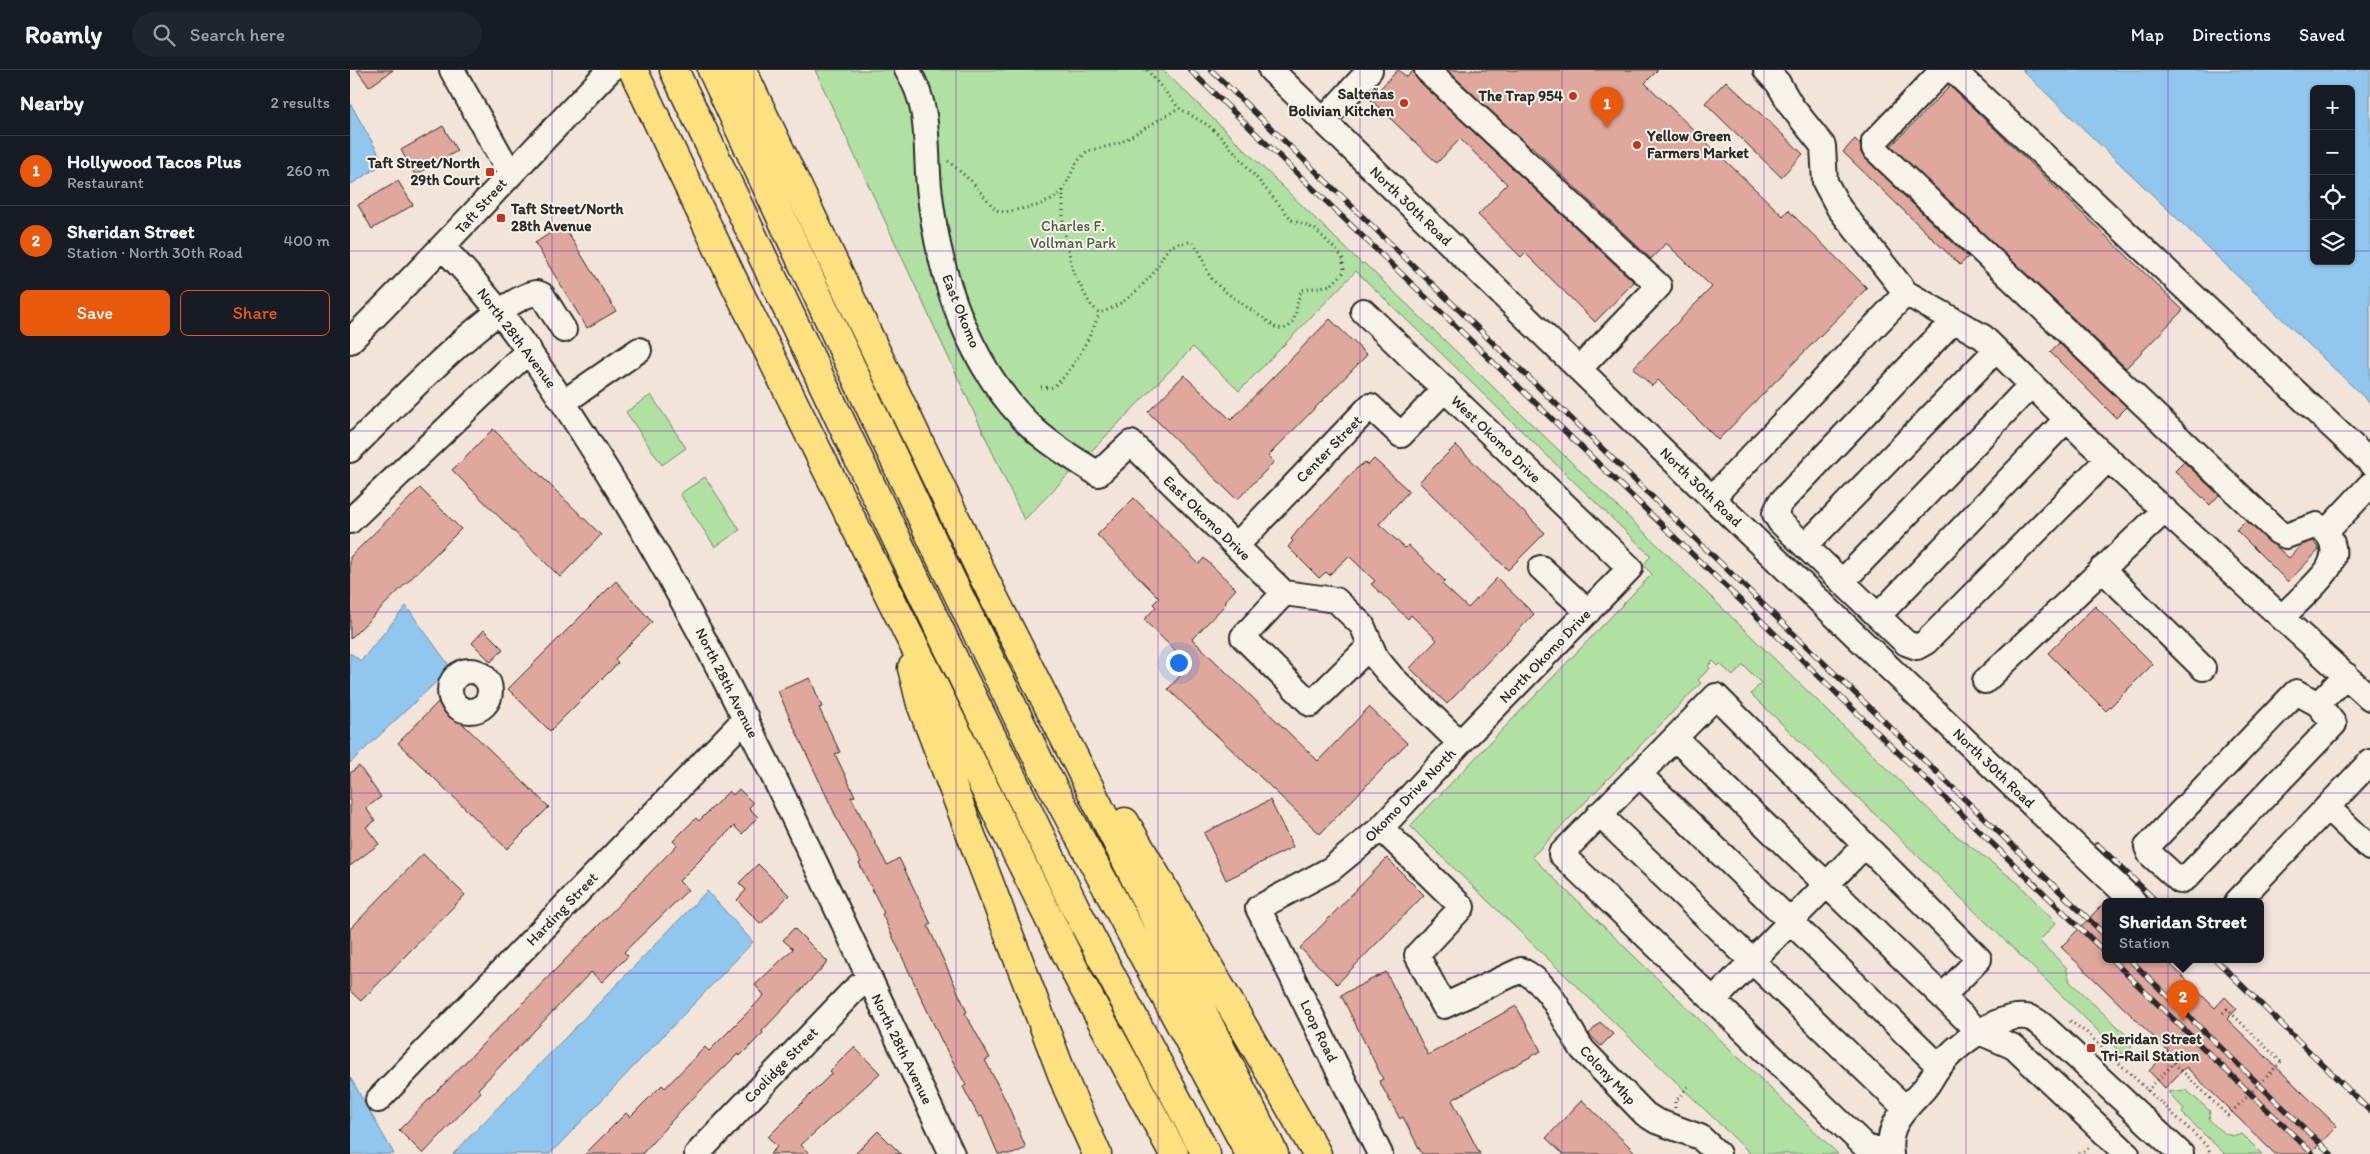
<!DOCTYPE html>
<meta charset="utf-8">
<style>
body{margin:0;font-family:Itim,sans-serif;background:#20242c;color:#f1f3f6}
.controls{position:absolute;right:15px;top:15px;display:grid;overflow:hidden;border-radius:8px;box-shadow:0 1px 4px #0004}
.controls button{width:45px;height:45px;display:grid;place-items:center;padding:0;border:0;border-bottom:1px solid #363941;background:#171b24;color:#f1f3f6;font:25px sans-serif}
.you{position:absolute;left:828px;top:592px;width:18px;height:18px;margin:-12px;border:4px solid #fff;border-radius:50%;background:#1a73e8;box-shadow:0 0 0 8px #1a73e833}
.badge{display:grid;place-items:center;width:32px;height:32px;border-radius:50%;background:#ea580c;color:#fff;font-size:16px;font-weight:700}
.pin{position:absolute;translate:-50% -41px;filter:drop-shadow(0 1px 2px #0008)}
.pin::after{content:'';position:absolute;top:26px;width:18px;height:15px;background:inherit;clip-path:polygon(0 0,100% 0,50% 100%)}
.popup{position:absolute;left:1752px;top:828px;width:162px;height:65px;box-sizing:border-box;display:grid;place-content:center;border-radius:8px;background:#171b24;filter:drop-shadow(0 1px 4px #0005);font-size:16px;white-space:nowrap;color:#9ea1a6}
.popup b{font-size:19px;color:#f1f3f6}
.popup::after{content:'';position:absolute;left:50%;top:100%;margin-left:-10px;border:10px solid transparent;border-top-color:#171b24}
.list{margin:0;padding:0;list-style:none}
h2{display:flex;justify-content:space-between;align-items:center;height:65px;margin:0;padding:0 20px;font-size:21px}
h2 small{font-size:16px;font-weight:400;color:#9ea1a6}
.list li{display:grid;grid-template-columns:32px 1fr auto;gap:15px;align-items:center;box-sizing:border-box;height:70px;padding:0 20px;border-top:1px solid #363941}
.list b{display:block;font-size:19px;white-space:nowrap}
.list p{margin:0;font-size:16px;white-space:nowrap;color:#9ea1a6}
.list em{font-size:16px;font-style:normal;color:#9ea1a6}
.actions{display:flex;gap:10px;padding:15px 20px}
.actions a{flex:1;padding:11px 0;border:1px solid #ea580c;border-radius:8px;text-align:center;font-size:18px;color:#ea580c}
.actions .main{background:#ea580c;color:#fff}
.icon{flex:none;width:28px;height:28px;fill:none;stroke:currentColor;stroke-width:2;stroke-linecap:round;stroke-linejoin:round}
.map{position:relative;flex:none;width:2020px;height:1084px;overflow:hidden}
header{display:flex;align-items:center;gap:30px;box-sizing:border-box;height:70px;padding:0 25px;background:#171b24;border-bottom:1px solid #363941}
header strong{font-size:24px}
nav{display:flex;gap:28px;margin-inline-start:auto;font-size:18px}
.search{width:350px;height:45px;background:#20242c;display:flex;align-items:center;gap:12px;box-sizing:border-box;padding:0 18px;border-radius:28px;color:#9ea1a6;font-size:19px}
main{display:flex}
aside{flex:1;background:#171b24}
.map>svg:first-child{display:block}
.green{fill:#b0e1a2;stroke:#6e8666}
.water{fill:#91c7ef;stroke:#6889a1;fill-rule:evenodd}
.building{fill:#e0a79c;stroke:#2b2b2b}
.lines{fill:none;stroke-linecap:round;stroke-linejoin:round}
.minor-casing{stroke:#2b2b2b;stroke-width:28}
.highway-casing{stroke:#2b2b2b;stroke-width:31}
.path{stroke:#2b2b2b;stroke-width:3;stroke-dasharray:1 4;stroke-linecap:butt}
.minor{stroke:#f7f3e8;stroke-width:24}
.highway{stroke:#fde080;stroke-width:28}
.rail-casing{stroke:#2b2b2b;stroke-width:5.5}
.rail{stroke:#f7f3e8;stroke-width:4;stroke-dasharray:11;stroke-linecap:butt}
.path-bridge{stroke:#2b2b2b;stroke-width:3;stroke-dasharray:1 4;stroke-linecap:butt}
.grid{fill:none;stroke:#7b2cbf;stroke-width:1;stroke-opacity:0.55}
.poi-dot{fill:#c8321e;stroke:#f7f3e8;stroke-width:2}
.labels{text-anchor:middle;stroke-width:4;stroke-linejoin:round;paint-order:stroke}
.poi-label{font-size:15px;font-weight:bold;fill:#2b2b2b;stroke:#f7f3e8;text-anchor:end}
.street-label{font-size:15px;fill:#2b2b2b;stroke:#f7f3e8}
.park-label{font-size:15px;fill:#4c5849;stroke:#f7f3e8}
</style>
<header>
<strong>Roamly</strong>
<div class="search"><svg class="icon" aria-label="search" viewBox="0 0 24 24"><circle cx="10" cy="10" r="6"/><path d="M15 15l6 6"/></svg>Search here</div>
<nav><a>Map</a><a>Directions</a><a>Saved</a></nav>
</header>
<main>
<aside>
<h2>Nearby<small>2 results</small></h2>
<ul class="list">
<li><span class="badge">1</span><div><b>Hollywood Tacos Plus</b><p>Restaurant</p></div><em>260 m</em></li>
<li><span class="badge">2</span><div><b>Sheridan Street</b><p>Station · North 30th Road</p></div><em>400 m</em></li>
</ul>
<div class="actions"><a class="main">Save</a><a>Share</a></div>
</aside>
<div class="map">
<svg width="2020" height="1084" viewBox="0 0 2020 1084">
<rect width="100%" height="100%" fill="#f2e4d9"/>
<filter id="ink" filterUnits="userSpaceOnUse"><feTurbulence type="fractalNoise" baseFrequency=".02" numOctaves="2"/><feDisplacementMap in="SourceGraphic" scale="10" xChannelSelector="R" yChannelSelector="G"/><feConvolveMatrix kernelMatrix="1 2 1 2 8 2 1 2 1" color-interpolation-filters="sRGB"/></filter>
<g filter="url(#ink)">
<path class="green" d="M 465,0 L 813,0 L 1012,194 L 1014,193 L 1321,488 L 1603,763 L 1668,813 L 1706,853 L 1689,871 L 1716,897 L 1720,912 L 1783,971 L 1781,978 L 1774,986 L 1401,624 L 1411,613 L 1393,595 L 1383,606 L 1370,594 L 1368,596 L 1363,591 L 1358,596 L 1360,598 L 1348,610 L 1351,613 L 1182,787 L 1488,1084 L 1401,1084 L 1060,756 L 1302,504 L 1293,495 L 1301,486 L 1006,201 L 889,321 L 843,277 L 674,450 Z
M 301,325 L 336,378 L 312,395 L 276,342 Z
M 355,407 L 390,460 L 365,477 L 330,424 Z
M 1836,1020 L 1860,1041 L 1859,1049 C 1868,1059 1878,1070 1892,1064 L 1912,1084 L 1875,1084 L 1832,1043 L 1834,1039 L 1818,1022 Z"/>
<path class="water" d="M 1672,0 L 2020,0 L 2020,333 ZM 1964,19 L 2001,19 L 2001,191 L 1964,191 Z
M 0,33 L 34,93 L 0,115 Z
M 56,536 L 101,598 L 0,693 L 0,583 L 11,591 Z
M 357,821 L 403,872 L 200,1084 L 103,1084 Z
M 0,1007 L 44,1084 L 0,1084 Z"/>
<path class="building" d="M 7,0 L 43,0 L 19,17 Z
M 1048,0 L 1057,7 L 1064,0 L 1068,10 L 1284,212 L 1245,252 L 1175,183 L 1171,187 L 1128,145 L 1157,114 L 1110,69 L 1087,93 L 1020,29 Z
M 1097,0 L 1308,0 L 1295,13 L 1433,146 L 1438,140 L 1517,218 L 1368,370 L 1308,310 L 1302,316 L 1283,298 L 1362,217 L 1316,173 L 1301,189 L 1181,76 L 1180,77 Z
M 1376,11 L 1453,84 L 1431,107 L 1355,33 Z
M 1600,16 L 1833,240 L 1776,298 L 1541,76 Z
M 93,56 L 107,81 L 65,105 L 51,80 Z
M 1505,69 L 1510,74 L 1511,83 L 1515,88 L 1618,187 L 1610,195 L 1493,82 Z
M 48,111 L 63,135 L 22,159 L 8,135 Z
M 213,155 L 266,241 L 237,258 L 185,173 Z
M 980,249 L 1017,285 L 918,386 L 924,392 L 887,430 L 798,342 L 834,305 L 881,350 Z
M 1709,273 L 1777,337 L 1766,348 L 1700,282 Z
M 143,359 L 251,465 L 210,507 L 102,400 Z
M 1106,375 L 1195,463 L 1158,500 L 1069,412 Z
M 1024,389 L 1059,421 L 1029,454 L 1055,478 L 1058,475 L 1095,511 L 1092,514 L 1118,538 L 1147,508 L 1184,544 L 1097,634 L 1060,598 L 1087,570 L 1061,545 L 1058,549 L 1021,514 L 1025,511 L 999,486 L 979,505 L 976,502 L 969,508 L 938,477 L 943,471 L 941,469 L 949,459 L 1006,399 L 1015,392 L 1018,395 Z
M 1834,392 L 1869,425 L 1860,435 L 1825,401 Z
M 70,418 L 111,459 L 0,569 L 0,487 Z
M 784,428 L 849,494 L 854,488 L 886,519 L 874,532 L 876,534 L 842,569 L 968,691 L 1019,637 L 1057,673 L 970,764 L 818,619 L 840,595 L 794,550 L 806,537 L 803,534 L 809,528 L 747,465 Z
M 1896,450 L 1939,488 L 1951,475 L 1964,471 L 1969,480 L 1938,512 L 1886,460 Z
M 266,511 L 302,552 L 265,589 L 268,593 L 200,661 L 158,619 Z
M 1745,536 L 1803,594 L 1756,641 L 1698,583 Z
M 134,560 L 153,579 L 141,592 L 122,573 Z
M 460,608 L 472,637 L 469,638 L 490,682 L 485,684 L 505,726 L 501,727 L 537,795 L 549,788 L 581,854 L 578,856 L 617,942 L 615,943 L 640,988 L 635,990 L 657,1033 L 676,1078 L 663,1084 L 648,1084 L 632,1046 L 629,1047 L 613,1017 L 616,1015 L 592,972 L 532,844 L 534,843 L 509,793 L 511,792 L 490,755 L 442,653 L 428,621 Z
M 89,631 L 199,737 L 157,779 L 48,673 Z
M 9,696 L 31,727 L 16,738 L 25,751 L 16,757 L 29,774 L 0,796 L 0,703 Z
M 389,719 L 403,733 L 399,738 L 408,747 L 392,764 L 384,756 L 329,811 L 338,820 L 274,882 L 278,886 L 252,912 L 241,902 L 128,1019 L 131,1022 L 73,1084 L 49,1060 L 327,775 L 323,771 L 346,748 L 349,751 L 379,721 L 383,725 Z
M 920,730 L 943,777 L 876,810 L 854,763 Z
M 73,784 L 115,825 L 11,931 L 0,921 L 0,859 Z
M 1037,788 L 1074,825 L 987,914 L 950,878 Z
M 408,794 L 439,825 L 411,854 L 387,830 L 396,820 L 389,813 Z
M 1756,831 L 1756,890 L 1816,890 L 1865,938 L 1875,927 L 1887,939 L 1877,949 L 1987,1056 L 1960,1084 L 1925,1084 L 1836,997 L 1815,1018 L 1799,1001 L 1818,981 L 1711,877 Z
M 444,858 L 478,892 L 412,961 L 413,963 L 390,986 L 388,984 L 334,1037 L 292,1084 L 235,1084 L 276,1043 L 280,1047 L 312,1015 L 315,1018 L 355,977 L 359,981 L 404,936 L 414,925 L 405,915 L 443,879 L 433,870 Z
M 1036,902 L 1078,985 L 1166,936 L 1191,981 L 1102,1030 L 1130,1084 L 1072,1084 L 1053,1047 L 1050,1049 L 1029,1011 L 1033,1009 L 991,925 Z
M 1250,952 L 1263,964 L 1251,976 L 1239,964 Z
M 504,977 L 530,1003 L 451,1075 L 460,1084 L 420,1084 L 427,1077 L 418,1067 L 482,1003 L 480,1001 Z
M 1232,1030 L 1287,1084 L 1213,1084 L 1196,1068 Z
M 528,1061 L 551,1084 L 505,1084 Z"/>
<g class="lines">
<defs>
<path id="minor" d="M 102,0 L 160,103
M 557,0 C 581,36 575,77 579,117 C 588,205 619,300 686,361 C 705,378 728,391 748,404 L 781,373 L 934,523 L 986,530 L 1012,555 L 1026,588 L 1041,606 L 1110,673
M 921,0 L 1362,428 L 1784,832
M 1077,0 L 1309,216 L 1229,299
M 1416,0 L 1428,13 L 1442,37 L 1473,76 L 1475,112 L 1489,138 L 1556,223
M 1593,0 L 1524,72 L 1524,78 L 1928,462 L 1936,466 L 1967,455 C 1981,464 1988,479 1980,495 C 1976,506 1942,537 1932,547
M 1603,0 L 2020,392
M 973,51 L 1020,0
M 93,178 C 159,244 207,322 257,401 C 392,618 492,854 602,1084
M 1013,241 L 1280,498 L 1110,673 L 1031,758 L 981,799 L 908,838 L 1030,1084
M 1603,251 L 1430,433 L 1425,444 L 1430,452 L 1556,573 L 1567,577 L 1576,572 L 1758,389
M 0,271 C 89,183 173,90 260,0
M 214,332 L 289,280
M 0,380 C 32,349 149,225 187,223 L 192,225 L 214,260
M 1362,428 L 1556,223 L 1633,267 L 1746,378 L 2020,628
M 0,451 L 179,280
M 1976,462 L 2020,415
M 886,476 L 1020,336 L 1051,365 L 1095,319
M 1455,476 L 1646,280
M 1191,498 L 1238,542
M 1752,499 L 1853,598
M 1492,512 L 1681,315
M 934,523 L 893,567 L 961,634 L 1020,576
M 1528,546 L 1716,350
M100 621a20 20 0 1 1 40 0a20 20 0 1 1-40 0Z
M 1635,611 L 1815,440
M 1968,634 L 1946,622 L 1797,777 L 1800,784 L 1830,811 L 1836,808 L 1984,654 L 1968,634 L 1996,605
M 1325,668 L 1629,962 L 1664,977 L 1777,1084
M 1289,704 L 1589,996
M 1977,737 L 2020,778
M 1249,744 L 1555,1038
M 1031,758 L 1112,837 L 1067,885 L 1094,936 L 1171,900 C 1204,916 1213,952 1233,980 L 1295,1044 L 1306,1051 L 1350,1067 L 1368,1084
M 1887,832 L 2020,692
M 1363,931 L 1515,775
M 28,1030 L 396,648
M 1540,1079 L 1518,1079 L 1211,784 L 1366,626 L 1629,889 L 1593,926
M 347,1084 L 502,922 L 518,908
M 1541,1084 C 1536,1054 1556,1039 1574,1019 C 1580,1012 1583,1004 1589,997 C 1605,976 1648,943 1676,947 C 1686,948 1694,957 1701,963 L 1831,1084"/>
<path id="highway" d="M 283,0 L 387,218 L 729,909 L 824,1084
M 324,0 L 595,571 L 726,839 L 856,1084
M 362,0 L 594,495 L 693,699 L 900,1084
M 392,0 L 632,504 L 924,1084
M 562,598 L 571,634 L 717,1017 L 747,1084
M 775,752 L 967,1084"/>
</defs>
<use href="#minor" class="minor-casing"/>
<use href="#highway" class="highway-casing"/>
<path class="path" d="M 797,0 L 829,38 L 859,56 L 877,73 L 942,150 L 965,159 L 989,183 L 993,189 L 994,202 L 981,215 L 952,220 C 944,231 950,266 925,257 C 909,244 874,224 862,209 C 853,197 854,182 841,172 C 834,172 828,173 822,176 C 813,182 810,193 804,202 C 790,219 771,237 749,243 L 740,234 L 723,202 L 713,155 L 713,120 L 727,92 L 737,81 L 768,74 L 829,38
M 598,91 L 621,111 L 646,140 L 655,142 L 686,136 L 701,130 L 713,121
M 691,317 C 694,317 699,318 702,317 C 718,310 745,259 749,243
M 1873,943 L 1877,939 L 1931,992
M 1720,951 L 1737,963 L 1856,1075 L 1861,1084
M 1824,993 L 1878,1046
M 1797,1021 L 1826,991
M 1325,1038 L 1325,1032 L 1339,1015
M 1729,1084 L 1740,1077"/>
<use href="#minor" class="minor"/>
<use href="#highway" class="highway"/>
<defs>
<path id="rail" d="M 840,0 L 1756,883
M 861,0 L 1756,866
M 1747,774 L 1807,832
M 1762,890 L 1963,1084
M 1780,890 L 1981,1084
M 1866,890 L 2020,1041"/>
</defs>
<use href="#rail" class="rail-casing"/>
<use href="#rail" class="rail"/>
<path class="path-bridge" d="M 1878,1046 L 1931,992"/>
</g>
</g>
<path class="grid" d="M 202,0 L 202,1084M 404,0 L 404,1084M 606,0 L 606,1084M 808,0 L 808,1084M 1010,0 L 1010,1084M 1212,0 L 1212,1084M 1414,0 L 1414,1084M 1616,0 L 1616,1084M 1818,0 L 1818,1084M 0,181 L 1964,181M 2001,181 L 2020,181M 0,361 L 2020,361M 0,542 L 2020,542M 0,723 L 2020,723M 0,903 L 2020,903"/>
<g class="poi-dot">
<circle cx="1223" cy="26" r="5"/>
<circle cx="1054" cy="33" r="5"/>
<circle cx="1287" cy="75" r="5"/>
<rect x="135" y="97" width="10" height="10" rx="2.5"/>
<rect x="146" y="143" width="10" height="10" rx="2.5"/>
<rect x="1736" y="973" width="10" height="10" rx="2.5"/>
</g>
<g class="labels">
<g class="poi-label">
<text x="1044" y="29">Salteñas<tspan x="1044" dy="17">Bolivian Kitchen</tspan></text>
<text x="1213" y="31">The Trap 954</text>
<text x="1297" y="71" text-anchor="start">Yellow Green<tspan x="1297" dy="17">Farmers Market</tspan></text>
<text x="130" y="98">Taft Street/North<tspan x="130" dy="17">29th Court</tspan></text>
<text x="161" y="144" text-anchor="start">Taft Street/North<tspan x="161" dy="17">28th Avenue</tspan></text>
<text x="1751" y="974" text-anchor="start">Sheridan Street<tspan x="1751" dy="17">Tri-Rail Station</tspan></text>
</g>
<g class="street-label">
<text transform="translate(131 136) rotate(-48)" y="5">Taft Street</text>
<text transform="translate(1061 136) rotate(44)" y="5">North 30th Road</text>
<text transform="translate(611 241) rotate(68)" y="5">East Okomo</text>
<text transform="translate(167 268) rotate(53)" y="5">North 28th Avenue</text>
<text transform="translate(1146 369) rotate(44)" y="5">West Okomo Drive</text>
<text transform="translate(979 379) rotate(-46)" y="5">Center Street</text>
<text transform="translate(1351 417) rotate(44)" y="5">North 30th Road</text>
<text transform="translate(857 448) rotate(44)" y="5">East Okomo Drive</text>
<text transform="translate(1195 586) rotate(-46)" y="5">North Okomo Drive</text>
<text transform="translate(377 613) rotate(63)" y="5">North 28th Avenue</text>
<text transform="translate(1644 698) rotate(44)" y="5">North 30th Road</text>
<text transform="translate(1060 725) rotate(-46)" y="5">Okomo Drive North</text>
<text transform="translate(212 839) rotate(-46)" y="5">Harding Street</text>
<text transform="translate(969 961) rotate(64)" y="5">Loop Road</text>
<text transform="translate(552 979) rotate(64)" y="5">North 28th Avenue</text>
<text transform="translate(431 995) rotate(-46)" y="5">Coolidge Street</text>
<text transform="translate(1258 1005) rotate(47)" y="5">Colony Mhp</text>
</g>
<g class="park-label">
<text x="723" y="161">Charles F.<tspan x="723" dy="17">Vollman Park</tspan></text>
</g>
</g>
</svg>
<div class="controls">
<button>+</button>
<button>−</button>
<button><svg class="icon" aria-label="locate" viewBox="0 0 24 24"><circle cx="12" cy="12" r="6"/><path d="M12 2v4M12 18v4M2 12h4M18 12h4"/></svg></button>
<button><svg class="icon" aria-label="layers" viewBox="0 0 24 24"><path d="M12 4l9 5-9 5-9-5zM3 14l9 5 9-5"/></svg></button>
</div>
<div class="you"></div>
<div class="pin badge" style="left:1257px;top:58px">1</div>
<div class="pin badge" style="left:1833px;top:951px">2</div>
<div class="popup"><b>Sheridan Street</b>Station</div>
</div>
</main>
